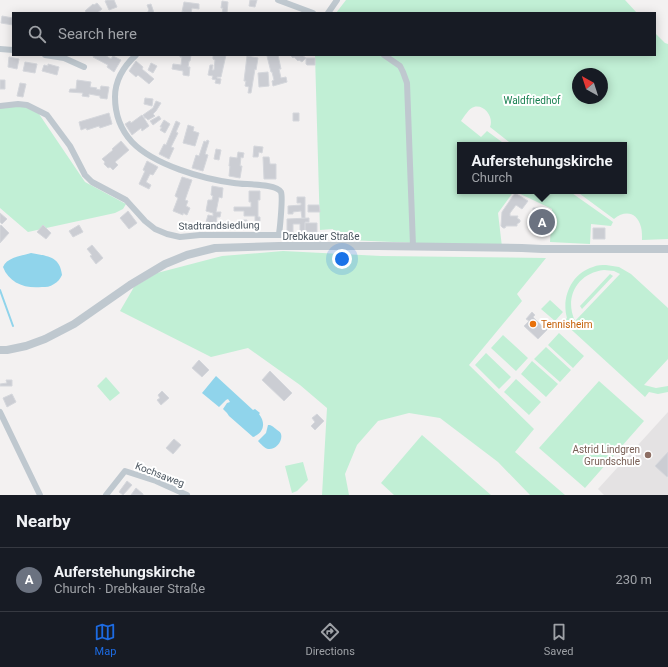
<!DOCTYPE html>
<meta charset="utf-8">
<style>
body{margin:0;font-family:Roboto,sans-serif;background:#242831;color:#f1f3f6}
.compass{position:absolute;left:572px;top:68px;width:36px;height:36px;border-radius:50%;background:#171b24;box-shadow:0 2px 10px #0003;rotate:321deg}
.you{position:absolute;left:342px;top:259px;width:14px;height:14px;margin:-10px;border:3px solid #fff;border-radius:50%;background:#1a73e8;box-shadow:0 0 0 6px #1a73e833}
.badge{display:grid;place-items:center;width:26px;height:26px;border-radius:50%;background:#1d6be2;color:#fff;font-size:13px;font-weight:700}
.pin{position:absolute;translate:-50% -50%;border:2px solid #fff;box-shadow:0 1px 4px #0006}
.popup{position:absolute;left:457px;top:142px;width:170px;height:52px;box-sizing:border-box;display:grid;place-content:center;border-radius:0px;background:#171b24;filter:drop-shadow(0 1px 3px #0005);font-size:13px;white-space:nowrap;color:#9ea1a6}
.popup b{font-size:15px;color:#f1f3f6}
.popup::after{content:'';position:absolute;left:50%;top:100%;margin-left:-8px;border:8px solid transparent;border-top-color:#171b24}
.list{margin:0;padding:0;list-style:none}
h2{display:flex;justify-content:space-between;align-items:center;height:52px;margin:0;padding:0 16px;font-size:17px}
h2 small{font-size:13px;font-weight:400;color:#9ea1a6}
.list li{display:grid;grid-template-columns:26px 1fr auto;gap:12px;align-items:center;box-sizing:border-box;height:64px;padding:0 16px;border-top:1px solid #363941}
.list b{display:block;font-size:15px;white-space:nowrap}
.list p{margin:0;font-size:13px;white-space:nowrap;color:#9ea1a6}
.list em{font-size:13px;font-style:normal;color:#9ea1a6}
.icon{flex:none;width:22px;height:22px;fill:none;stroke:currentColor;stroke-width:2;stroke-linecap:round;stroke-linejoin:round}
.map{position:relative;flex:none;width:668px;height:495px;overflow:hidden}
.search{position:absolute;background:#171b24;box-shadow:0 2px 10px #0003;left:12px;right:12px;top:12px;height:44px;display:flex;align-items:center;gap:10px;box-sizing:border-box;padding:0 14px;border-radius:0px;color:#9ea1a6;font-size:15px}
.sheet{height:116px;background:#171b24}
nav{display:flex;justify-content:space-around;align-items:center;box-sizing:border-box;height:56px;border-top:1px solid #363941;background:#171b24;font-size:11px;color:#9ea1a6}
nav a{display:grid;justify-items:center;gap:2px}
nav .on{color:#1d6be2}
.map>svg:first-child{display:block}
.education{fill:#e4e2e3}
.green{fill:#c1efd5;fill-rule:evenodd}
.water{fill:#90d4eb}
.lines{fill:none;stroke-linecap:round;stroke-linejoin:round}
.stream{stroke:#90d4eb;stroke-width:2}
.building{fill:#cbcdd3;stroke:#d5d7dc}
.minor{stroke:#bfc8cf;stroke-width:6}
.tertiary{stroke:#bfc8cf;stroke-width:8}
.food-dot{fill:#e8710a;stroke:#fff;stroke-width:1.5}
.education-dot{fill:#8d6e63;stroke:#fff;stroke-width:1.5}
.labels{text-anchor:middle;stroke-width:4;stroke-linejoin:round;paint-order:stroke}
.park-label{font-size:10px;fill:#198051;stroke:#fff}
.street-label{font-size:10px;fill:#49545e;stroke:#fff}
.food-label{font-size:10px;fill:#c56008;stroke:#fff;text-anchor:start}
.education-label{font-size:10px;fill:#785e54;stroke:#fff;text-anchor:end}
</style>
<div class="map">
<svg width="668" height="495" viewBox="0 0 668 495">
<rect width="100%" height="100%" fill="#f3f1f1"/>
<path class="education" d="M 668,412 L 668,495 L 604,495 L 598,489 Z"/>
<path class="green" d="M 346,0 L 625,0 L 637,13 L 336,13 Z
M 655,33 L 665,43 L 668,44 L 668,239 L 642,240 C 642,235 642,231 641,227 C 637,212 625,210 614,219 L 576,191 L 624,191 L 624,145 L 513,145 L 490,127 C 494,118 485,104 474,107 C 469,108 464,117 461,121 L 481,137 L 487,131 L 506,145 L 460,145 L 460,191 L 514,191 L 498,213 L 502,247 L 349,240 L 349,232 L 334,232 L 333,229 L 320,230 L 315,55 L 655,55 ZM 578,74 L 602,74 L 602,98 L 578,98 Z
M 20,105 L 37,111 L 85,182 L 126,204 L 123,209 L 115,213 L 28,232 L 0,208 L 0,108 Z
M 514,191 L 569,191 L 613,222 L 611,226 L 591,224 L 590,244 L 550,242 L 552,209 Z
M 283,251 L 381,256 L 546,258 L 517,294 L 522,301 L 469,365 L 534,429 L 515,452 L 565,495 L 530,495 L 498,462 L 440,418 L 409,413 L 378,421 L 357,445 L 345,474 L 349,495 L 322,495 L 327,408 L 300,385 L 248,348 L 211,357 L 120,311 L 134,287 L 157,273 L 222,256 Z
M 606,265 L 619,267 L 631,274 L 668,308 L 668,359 L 644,385 L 656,388 L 668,386 L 668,392 L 658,394 L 649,392 L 645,397 L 563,322 L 567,318 C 561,297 572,273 593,267 C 597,265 602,265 606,265 ZM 604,270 L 614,271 L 620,274 L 575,321 C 564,298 577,273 604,270 Z
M 610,274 L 613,276 L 582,309 L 580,306 Z
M 550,300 L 563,312 L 555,321 L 541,309 Z
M 559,333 L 584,356 L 573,368 L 548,345 Z
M 503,335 L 528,358 L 516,371 L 491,348 Z
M 546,347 L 571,370 L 560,382 L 534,359 Z
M 486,353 L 511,377 L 499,389 L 475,365 Z
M 532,361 L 558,384 L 546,397 L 521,374 Z
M 106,377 L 120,393 L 110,401 L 97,386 Z
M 516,379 L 541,402 L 529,415 L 504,392 Z
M 599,381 L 644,421 L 585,488 L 539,448 Z
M 422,435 L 491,495 L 394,495 L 381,483 Z
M 303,462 L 308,480 L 297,491 L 292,493 L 285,466 Z"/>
<path class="water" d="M 31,253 C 47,256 60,256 62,275 C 60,279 58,282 54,284 C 50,287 46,287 42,287 C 25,289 9,283 3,267 C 7,257 22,256 31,253 Z
M 216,376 L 253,410 L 255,409 L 260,413 L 259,414 C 266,423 264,433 253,437 L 229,416 L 227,413 L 223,409 L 227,403 L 230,402 L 228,399 L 226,400 L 219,407 L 202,393 Z
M 268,425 C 272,425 273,427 276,429 C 278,431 280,431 281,434 C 283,441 276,450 268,449 C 264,448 261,444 258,441 L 266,433 Z"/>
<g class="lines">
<path class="stream" d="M 0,290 L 13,326"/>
</g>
<path class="building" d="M 107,0 L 114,0 L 117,7 L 109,10 L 105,1 Z
M 250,0 L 257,0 L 255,7 L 249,6 Z
M 222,1 L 228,2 L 227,13 L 222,13 L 223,8 L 221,8 Z
M 184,2 L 199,4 L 199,9 L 192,8 L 191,13 L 184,13 L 184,12 L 182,12 Z
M 97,3 L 102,9 L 97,13 L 87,13 L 85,11 L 93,4 L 94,5 Z
M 151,4 L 154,13 L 148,13 L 148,11 L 149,10 L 147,5 Z
M 2,16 L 13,18 L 13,25 L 1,23 Z
M 94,55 L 105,55 L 111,59 L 113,56 L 121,60 L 114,72 L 107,67 L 108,65 L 93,57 Z
M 180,55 L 191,55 L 190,61 L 189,61 L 188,67 L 190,67 L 189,76 L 183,75 L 183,71 L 172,69 L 173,64 L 181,65 L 182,57 L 180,57 Z
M 213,55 L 226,55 L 221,77 L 217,77 L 217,78 L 221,79 L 220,84 L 215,83 L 216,80 L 212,79 L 213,76 L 208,75 L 210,65 L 213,65 L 212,70 L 214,70 L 215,60 L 213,59 Z
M 272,55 L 278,55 L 281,69 L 279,69 L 281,78 L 286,77 L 287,82 L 273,86 L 272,81 L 274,80 L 272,72 L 271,72 L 267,56 Z
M 290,55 L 302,55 L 306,58 L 302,62 L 299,60 L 298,61 L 294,57 L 293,58 Z
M 247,56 L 258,58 L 256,70 L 255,69 L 251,93 L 248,93 L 249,87 L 245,86 L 246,81 L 244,81 Z
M 9,57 L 19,59 L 17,69 L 8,67 Z
M 306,58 L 315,58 L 315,65 L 307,65 L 306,64 Z
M 136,61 L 143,67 L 142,69 L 154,79 L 149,84 L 138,75 L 136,77 L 129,71 Z
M 25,62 L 37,64 L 35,73 L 23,71 Z
M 151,63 L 157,66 L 153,73 L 148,70 Z
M 48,64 L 59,67 L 57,75 L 42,71 L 44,65 L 48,66 Z
M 268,72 L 269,86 L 259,87 L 258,73 Z
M 0,80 L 5,80 L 5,89 L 0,89 Z
M 77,80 L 91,82 L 90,87 L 97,88 L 96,89 L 100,90 L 101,86 L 109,87 L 107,99 L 100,98 L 100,96 L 89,94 L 89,97 L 82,96 L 83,93 L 69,92 L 70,89 L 76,89 Z
M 20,83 L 26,84 L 23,97 L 17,96 Z
M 145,98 L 153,99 L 152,106 L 144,104 Z
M 156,101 L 161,103 L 156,111 L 153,114 L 155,116 L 148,120 L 146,118 L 145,118 L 143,115 L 153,108 Z
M 109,113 L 112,124 L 100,128 L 99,126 L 87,130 L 86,128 L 81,130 L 79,122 Z
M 293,113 L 299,113 L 299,121 L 293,121 Z
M 142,115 L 149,126 L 142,131 L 141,128 L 132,135 L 125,124 L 130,121 L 131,123 Z
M 159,116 L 161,119 L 153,125 L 150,121 Z
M 164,120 L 170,124 L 165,133 L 160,130 L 162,127 L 160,127 Z
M 176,121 L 180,123 L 176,132 L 178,133 L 171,147 L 174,148 L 169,159 L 159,154 L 164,144 L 166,145 Z
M 188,125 L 194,127 L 193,131 L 199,133 L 195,146 L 183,143 Z
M 207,140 L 209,141 L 205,154 L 208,155 L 203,171 L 192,168 L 196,155 L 199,156 L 204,141 L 206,142 Z
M 121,141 L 129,150 L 115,162 L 118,165 L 113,170 L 110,167 L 108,168 L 104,164 L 105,162 L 102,159 L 113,150 L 112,149 Z
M 254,146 L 263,147 L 262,153 L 259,152 L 258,157 L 253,157 Z
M 216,149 L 221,150 L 219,160 L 214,159 Z
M 238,152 L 244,153 L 243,158 L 241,157 L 240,166 L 242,166 L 240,178 L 229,176 L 230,166 L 229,166 L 230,157 L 237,158 Z
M 263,157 L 269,157 L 270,164 L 276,164 L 276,179 L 264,179 Z
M 147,161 L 158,167 L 153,175 L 150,174 L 146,182 L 151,185 L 149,189 L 139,184 L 145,171 L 143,170 Z
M 182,177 L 192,180 L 185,200 L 188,201 L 186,206 L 190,208 L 187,215 L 183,213 L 183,215 L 173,211 L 178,198 L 175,196 Z
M 212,186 L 223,188 L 222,198 L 219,197 L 216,212 L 221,212 L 220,217 L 217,217 L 216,224 L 206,222 L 208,215 L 213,216 L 213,213 L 206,211 L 208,200 L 212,200 L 213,196 L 211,195 Z
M 249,191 L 260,191 L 260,200 L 258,200 L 258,217 L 260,217 L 260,221 L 255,221 L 255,216 L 244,216 L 244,211 L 234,211 L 234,207 L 251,207 L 251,202 L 249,202 Z
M 515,193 L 528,201 L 522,209 L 516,205 L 510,213 L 510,216 L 518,216 L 517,218 L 520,220 L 520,222 L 517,224 L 517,226 L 506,226 L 505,228 L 503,228 L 501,226 L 502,212 Z
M 297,197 L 305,197 L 305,218 L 302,218 L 301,211 L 293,212 L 293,214 L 288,214 L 288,206 L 301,205 L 301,203 L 297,203 Z
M 308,205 L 319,205 L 320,212 L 308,212 Z
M 533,208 L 546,208 L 547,226 L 545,226 L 545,230 L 539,230 L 540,227 L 538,227 L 538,217 L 533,217 Z
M 128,211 L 137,223 L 129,229 L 120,218 Z
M 0,213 L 7,219 L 2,224 L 0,222 Z
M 309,218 L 309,222 L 305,222 L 305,232 L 300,232 L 300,224 L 293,224 L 293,232 L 287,232 L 287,219 Z
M 238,220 L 247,220 L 247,229 L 238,229 Z
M 305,223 L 317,223 L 317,232 L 305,232 Z
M 1,225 L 9,233 L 0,243 L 0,226 Z
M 43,225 L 51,233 L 46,239 L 37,232 Z
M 79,225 L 83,232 L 73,237 L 69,231 Z
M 593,228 L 605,228 L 605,239 L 593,239 Z
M 92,245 L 103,258 L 96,264 L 90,256 L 92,255 L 87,249 Z
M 532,312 L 535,315 L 533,317 L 543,327 L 547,323 L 551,326 L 538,339 L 524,326 L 529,321 L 526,319 Z
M 199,360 L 209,370 L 202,377 L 192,368 Z
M 270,371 L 292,393 L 284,401 L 262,380 Z
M 6,380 L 12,380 L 12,386 L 0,386 L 0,384 L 7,383 Z
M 162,391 L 169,398 L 161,405 L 157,400 L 160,398 L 158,395 Z
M 12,394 L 16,402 L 7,407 L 3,398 Z
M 317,414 L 324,421 L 315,430 L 311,426 L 315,422 L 312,418 Z
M 174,439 L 181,445 L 173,454 L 166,448 Z
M 668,452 L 668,476 L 667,477 L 655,466 Z
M 127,481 L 132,485 L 123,495 L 119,492 Z
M 136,488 L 143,494 L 143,495 L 131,495 Z"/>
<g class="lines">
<path class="minor" d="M 278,0 L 313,13
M 328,13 L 337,0
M 0,49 L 13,50
M 45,55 L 64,58 L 84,67
M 136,55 C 124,66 115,81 115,97 C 115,114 120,129 132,142 C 154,165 203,179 234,183 C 244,185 276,183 281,192 C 283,197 280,227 279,234
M 384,55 L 400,66 L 403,72 L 407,83 L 413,246
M 0,106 L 18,104 L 27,105 L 47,115 L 70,146 L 85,175 L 92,182 L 126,200 L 145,221 L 155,229 L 167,234 L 180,237 L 200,235 L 307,235 C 314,236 319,238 319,246
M 0,412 L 40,495
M 106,495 L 125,471 L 156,481 L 187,495"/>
<path class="tertiary" d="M 0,350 L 7,350 L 26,346 L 45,339 L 74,324 L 130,285 L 165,264 L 187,255 L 215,248 L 279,246 L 378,246 L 522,248 L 542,249 L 668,249"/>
</g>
<circle class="food-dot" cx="533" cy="324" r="4"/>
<circle class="education-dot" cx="648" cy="455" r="4"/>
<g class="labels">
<g class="park-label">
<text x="532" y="104">Waldfriedhof</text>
</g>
<g class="street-label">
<text transform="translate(219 225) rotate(-1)" y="4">Stadtrandsiedlung</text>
<text x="321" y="240">Drebkauer Straße</text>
<text transform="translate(160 474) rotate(21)" y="4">Kochsaweg</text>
</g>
<g class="food-label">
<text x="541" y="328">Tennisheim</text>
</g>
<g class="education-label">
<text x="640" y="453">Astrid Lindgren<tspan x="640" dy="12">Grundschule</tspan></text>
</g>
</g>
</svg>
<svg class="compass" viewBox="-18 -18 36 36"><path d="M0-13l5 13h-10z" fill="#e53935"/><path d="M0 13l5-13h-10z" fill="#9ea1a6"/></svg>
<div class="you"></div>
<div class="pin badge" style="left:542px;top:222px;background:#6b7280">A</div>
<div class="popup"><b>Auferstehungskirche</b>Church</div>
<div class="search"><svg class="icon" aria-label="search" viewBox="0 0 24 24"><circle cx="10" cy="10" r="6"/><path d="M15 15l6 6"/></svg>Search here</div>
</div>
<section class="sheet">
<h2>Nearby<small></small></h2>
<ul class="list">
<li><span class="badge" style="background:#6b7280">A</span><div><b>Auferstehungskirche</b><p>Church · Drebkauer Straße</p></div><em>230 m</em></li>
</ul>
</section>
<nav>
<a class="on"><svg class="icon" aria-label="map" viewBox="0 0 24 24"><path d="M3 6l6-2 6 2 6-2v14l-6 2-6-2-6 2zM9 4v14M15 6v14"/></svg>Map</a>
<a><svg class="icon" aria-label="directions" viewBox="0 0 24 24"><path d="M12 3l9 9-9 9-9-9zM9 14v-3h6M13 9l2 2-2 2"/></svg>Directions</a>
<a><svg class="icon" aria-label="saved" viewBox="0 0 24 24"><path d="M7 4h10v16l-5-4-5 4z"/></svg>Saved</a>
</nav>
